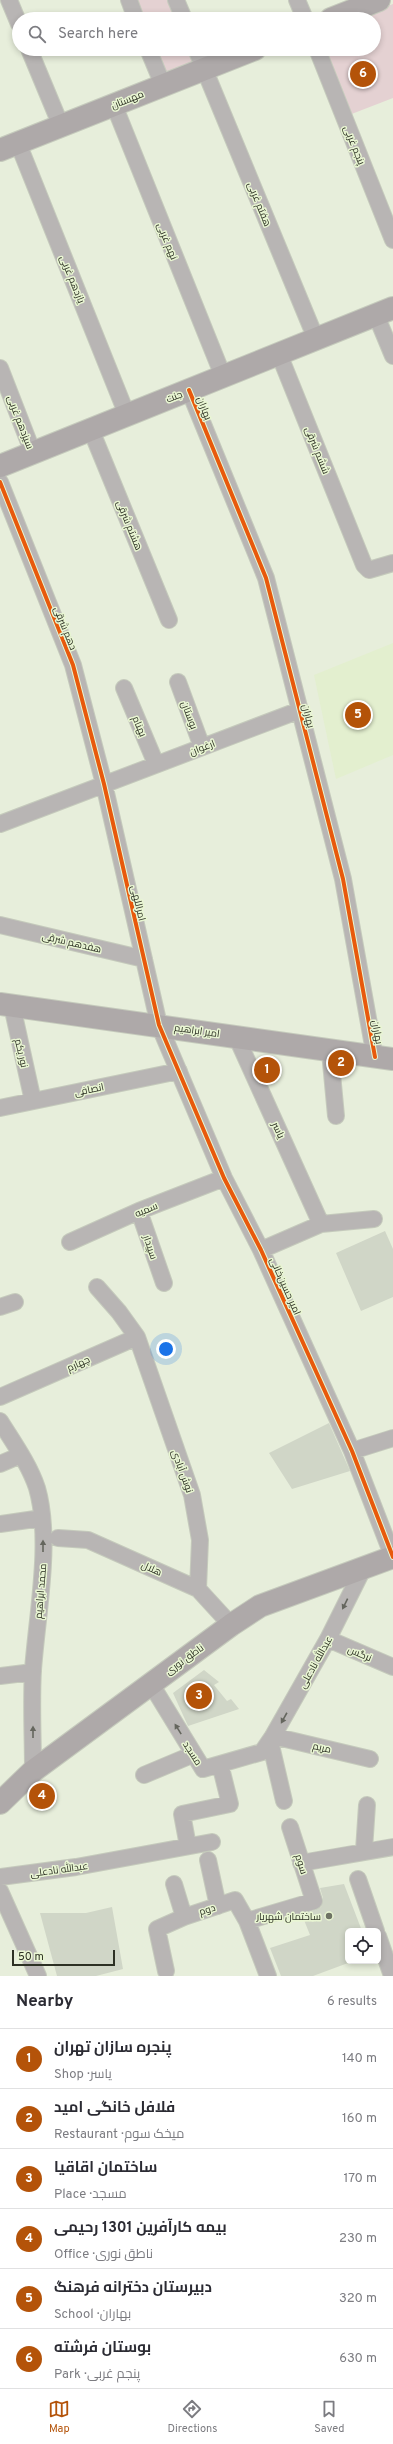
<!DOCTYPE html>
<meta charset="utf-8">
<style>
body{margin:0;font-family:Overpass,Cairo,sans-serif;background:#f7f7f7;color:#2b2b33}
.controls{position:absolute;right:12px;bottom:12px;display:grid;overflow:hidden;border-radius:6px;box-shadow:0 2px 6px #0003}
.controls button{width:36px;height:36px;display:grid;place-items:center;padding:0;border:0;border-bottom:1px solid #e1e1e2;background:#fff;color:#2b2b33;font:20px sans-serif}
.scale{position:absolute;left:12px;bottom:10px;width:103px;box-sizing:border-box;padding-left:4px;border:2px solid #2d3124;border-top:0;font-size:11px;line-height:14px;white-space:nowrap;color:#2d3124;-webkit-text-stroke:3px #e9f6d3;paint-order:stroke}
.you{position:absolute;left:166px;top:1349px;width:14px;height:14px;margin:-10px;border:3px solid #fff;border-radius:50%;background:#1a73e8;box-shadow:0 0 0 6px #1a73e833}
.badge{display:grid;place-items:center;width:26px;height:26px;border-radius:50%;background:#b45309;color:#fff;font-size:13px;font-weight:700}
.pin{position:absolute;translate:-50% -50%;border:2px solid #fff;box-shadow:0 1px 4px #0006}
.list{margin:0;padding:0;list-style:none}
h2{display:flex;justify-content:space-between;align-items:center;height:52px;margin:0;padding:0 16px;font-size:17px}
h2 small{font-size:13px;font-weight:400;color:#7c7c81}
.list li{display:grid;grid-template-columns:26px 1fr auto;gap:12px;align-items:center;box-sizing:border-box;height:60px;padding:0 16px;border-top:1px solid #e1e1e2}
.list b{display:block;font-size:15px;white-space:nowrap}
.list p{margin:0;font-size:13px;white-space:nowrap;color:#7c7c81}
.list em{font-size:13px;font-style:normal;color:#7c7c81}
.icon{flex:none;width:22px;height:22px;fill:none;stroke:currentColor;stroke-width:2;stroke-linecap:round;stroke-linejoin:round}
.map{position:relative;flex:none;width:393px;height:1976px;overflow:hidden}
.search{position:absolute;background:#fff;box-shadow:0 2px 6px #0003;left:12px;right:12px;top:12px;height:44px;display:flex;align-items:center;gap:10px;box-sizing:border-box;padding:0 14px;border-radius:22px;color:#7c7c81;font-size:15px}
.sheet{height:412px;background:#fff}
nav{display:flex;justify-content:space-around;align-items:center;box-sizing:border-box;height:56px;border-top:1px solid #e1e1e2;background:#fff;font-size:11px;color:#7c7c81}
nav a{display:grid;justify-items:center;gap:2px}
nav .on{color:#b45309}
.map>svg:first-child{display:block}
.built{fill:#e3efcf}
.green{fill:#e4d1d2}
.building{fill:#d0d6c7}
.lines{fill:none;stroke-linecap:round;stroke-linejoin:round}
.street-casing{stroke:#c5cabc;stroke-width:18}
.secondary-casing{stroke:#c5cabc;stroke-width:24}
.street{stroke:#b8b5b4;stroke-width:16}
.secondary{stroke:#aea9a9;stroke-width:22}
.cycleway-casing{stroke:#e9f6d3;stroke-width:6}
.cycleway{stroke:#e8590c;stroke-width:4}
.oneway{fill:#65665e}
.poi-dot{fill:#6e7364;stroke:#e9f6d3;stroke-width:1.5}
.labels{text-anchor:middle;stroke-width:3;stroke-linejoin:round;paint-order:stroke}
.street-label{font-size:10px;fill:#2d3124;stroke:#e9f6d3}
.poi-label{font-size:10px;fill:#2d3124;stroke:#e9f6d3;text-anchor:end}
</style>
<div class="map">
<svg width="393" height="1976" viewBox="0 0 393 1976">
<rect width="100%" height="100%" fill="#e7eedb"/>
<path class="built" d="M 393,643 L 393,755 L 336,779 L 314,675 Z"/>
<path class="green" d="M 136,0 L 169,0 L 177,19 L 144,19 Z
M 393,4 L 393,98 L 349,115 L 323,49 L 374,49 L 374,19 L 354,19 Z
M 156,49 L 189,49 L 197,67 L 168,78 Z"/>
<path class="building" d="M 385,1231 L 393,1249 L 393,1297 L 361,1311 L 336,1253 Z
M 329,1423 L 350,1471 L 292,1489 L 269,1453 Z
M 204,1670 L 219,1682 L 214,1685 L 227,1701 L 231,1699 L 239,1709 L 188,1726 L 173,1693 Z
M 344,1884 L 362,1931 L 348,1931 L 348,1963 L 313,1976 L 281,1976 L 270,1948 L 310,1935 L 302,1915 L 321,1907 L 323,1898 L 320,1888 Z
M 112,1907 L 123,1969 L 96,1976 L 57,1976 L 40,1913 L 86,1913 Z"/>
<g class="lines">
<defs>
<path id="street" d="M 9,0 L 19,24
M 129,0 L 136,19
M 176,0 L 184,19
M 297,0 L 305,19
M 29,49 L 61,126
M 148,49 L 163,85
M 196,49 L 316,339
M 317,49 L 393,240
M 114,105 L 223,376
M 18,143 L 127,415
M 376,315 L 393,356
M 279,354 L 364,565 L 369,570 L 393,563
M 0,368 L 33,453
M 189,390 L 266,578 L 343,879 L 375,1057
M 91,430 L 169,620
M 0,482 L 73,665 L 104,784 L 159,1025 L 224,1178 L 261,1250 L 352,1451 L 393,1557
M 178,682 L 202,747
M 124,688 L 156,764
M 0,824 L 300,710
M 0,925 L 144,959
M 12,1006 L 33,1101
M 236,1036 L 321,1224
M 330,1052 L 336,1116
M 0,1108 L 179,1071
M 139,1211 L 164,1283
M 70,1242 L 139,1211 L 224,1178
M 261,1250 L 321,1224 L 374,1219
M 97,1287 L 119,1312 L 137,1337
M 0,1307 L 15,1302
M 0,1397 L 137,1337 L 192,1495 L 200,1540 L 198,1589
M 0,1421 C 13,1442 29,1464 37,1488 C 52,1540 37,1615 33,1670 C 31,1703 33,1737 33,1771
M 352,1451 L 393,1438
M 0,1464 L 21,1455
M 0,1524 L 42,1518
M 58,1538 L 88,1540 L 198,1589 L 231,1625
M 328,1639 L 393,1667
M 0,1676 L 33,1672
M 151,1684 L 203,1769 L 262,1752 L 273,1736 L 328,1639 L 363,1569
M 273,1736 L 370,1759
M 270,1741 L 284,1801
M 144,1775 L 194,1754
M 188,1846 L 182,1814 L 230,1804 L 220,1764
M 364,1850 L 367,1805
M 208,1860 L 218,1906
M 301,1863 L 393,1847
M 0,1877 L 76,1867 L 212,1842
M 358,1879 L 376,1931
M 174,1884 L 184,1917
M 0,1891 L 38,1976
M 247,1921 L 314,1901 L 290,1827
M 378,1936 L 392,1976
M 166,1971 L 157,1929 L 184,1917 L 235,1900 L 247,1921 L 268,1976"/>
<path id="secondary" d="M 331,19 L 379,0
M 0,150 L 255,49
M 0,466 L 393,308
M 0,1004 L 393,1059
M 0,1803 L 33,1771 L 231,1625 L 260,1606 L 393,1557"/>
</defs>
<use href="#street" class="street-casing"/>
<use href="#secondary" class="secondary-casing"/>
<use href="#street" class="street"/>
<use href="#secondary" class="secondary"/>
<defs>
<path id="cycleway" d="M 189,390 L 266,578 L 343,879 L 375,1057
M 0,482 L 73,665 L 104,784 L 159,1025 L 224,1178 L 261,1250 L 352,1451 L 393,1557"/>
</defs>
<use href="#cycleway" class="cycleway-casing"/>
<use href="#cycleway" class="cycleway"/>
</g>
<defs><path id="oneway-solid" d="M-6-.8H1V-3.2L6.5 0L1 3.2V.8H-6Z"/></defs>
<g class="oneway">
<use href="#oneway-solid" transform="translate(43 1546) rotate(-90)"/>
<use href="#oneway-solid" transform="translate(345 1604) rotate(116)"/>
<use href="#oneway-solid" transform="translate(284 1718) rotate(119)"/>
<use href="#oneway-solid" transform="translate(178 1729) rotate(-122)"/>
<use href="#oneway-solid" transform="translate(33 1732) rotate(-90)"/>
</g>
<circle class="poi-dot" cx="329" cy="1916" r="4"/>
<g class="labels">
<g class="street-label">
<text transform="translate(127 99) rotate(-22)" y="4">مهستان</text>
<text transform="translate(355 145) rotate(68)" y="4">پنجم غربی</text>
<text transform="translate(260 204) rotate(68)" y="4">هفتم غربی</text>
<text transform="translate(168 241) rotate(68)" y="4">نهم غربی</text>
<text transform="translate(73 279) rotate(68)" y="4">یازدهم غربی</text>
<text transform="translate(174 396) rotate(-22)" y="4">جنت</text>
<text transform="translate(205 408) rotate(68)" y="4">بهاران</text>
<text transform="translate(21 422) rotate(69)" y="4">سیزدهم غربی</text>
<text transform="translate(318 450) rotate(68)" y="4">ششم شرقی</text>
<text transform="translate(130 525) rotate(68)" y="4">هشتم شرقی</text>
<text transform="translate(66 628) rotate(68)" y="4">دهم شرقی</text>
<text transform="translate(190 715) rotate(69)" y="4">بوستان</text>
<text transform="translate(309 716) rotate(76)" y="4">بهاران</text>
<text transform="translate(140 726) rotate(67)" y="4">بهنام</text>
<text transform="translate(202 747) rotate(-21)" y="4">ارغوان</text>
<text transform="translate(139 903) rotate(77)" y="4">امراللهی</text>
<text transform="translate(72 942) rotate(13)" y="4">هفدهم شرقی</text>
<text transform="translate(197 1030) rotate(8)" y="4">امیر ابراهیم</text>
<text transform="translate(378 1032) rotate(80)" y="4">بهاران</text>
<text transform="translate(22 1053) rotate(77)" y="4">نور یکم</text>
<text transform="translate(89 1089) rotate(-12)" y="4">انصافی</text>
<text transform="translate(279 1130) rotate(65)" y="4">یاسر</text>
<text transform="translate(146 1209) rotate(-22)" y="4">سمیه</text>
<text transform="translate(151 1247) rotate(71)" y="4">سپیدار</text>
<text transform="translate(286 1286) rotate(66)" y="4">امیر حسین‌خانی</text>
<text transform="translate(78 1363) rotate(-24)" y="4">چهارم</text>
<text transform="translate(183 1471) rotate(70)" y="4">نوش آبادی</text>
<text transform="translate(152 1568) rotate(24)" y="4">هلال</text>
<text transform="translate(40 1591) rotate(-85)" y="4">محمد ابراهیم</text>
<text transform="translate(360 1653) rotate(23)" y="4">نرگس</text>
<text transform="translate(184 1659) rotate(-36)" y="4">ناطق نوری</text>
<text transform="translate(315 1662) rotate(-61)" y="4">عبدالله نادعلی</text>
<text transform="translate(322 1747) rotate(13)" y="4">مریم</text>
<text transform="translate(193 1753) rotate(58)" y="4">مسجد</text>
<text transform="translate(302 1864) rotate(72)" y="4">سوم</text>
<text transform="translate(59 1869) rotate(-8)" y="4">عبدالله نادعلی</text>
<text transform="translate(207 1909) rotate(-18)" y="4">دوم</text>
</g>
<g class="poi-label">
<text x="321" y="1920">ساختمان شهریار</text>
</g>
</g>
</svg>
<div class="controls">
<button><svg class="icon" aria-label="locate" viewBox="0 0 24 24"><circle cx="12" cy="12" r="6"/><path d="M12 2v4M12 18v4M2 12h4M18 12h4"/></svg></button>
</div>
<div class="scale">50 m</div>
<div class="you"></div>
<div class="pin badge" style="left:267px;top:1070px">1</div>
<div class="pin badge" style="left:341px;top:1063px">2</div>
<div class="pin badge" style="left:199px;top:1696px">3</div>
<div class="pin badge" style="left:42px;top:1796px">4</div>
<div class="pin badge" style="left:358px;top:715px">5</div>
<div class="pin badge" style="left:363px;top:74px">6</div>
<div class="search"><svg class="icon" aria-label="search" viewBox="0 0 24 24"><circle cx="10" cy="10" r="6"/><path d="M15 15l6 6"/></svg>Search here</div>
</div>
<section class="sheet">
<h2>Nearby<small>6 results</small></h2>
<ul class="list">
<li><span class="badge">1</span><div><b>پنجره سازان تهران</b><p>Shop · یاسر</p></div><em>140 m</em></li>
<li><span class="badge">2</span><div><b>فلافل خانگی امید</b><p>Restaurant · میخک سوم</p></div><em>160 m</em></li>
<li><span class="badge">3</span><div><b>ساختمان اقاقیا</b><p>Place · مسجد</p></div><em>170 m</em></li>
<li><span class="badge">4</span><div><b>بیمه کارآفرین 1301 رحیمی</b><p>Office · ناطق نوری</p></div><em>230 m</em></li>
<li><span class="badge">5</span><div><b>دبیرستان دخترانه فرهنگ</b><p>School · بهاران</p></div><em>320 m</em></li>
<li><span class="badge">6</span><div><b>بوستان فرشته</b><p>Park · پنجم غربی</p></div><em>630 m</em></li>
</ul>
</section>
<nav>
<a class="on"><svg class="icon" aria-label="map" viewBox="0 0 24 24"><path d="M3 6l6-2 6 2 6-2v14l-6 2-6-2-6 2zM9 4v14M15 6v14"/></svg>Map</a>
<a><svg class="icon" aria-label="directions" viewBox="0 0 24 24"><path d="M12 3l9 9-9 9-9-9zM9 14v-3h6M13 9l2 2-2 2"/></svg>Directions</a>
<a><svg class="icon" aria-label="saved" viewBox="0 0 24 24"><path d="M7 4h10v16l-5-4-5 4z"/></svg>Saved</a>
</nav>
